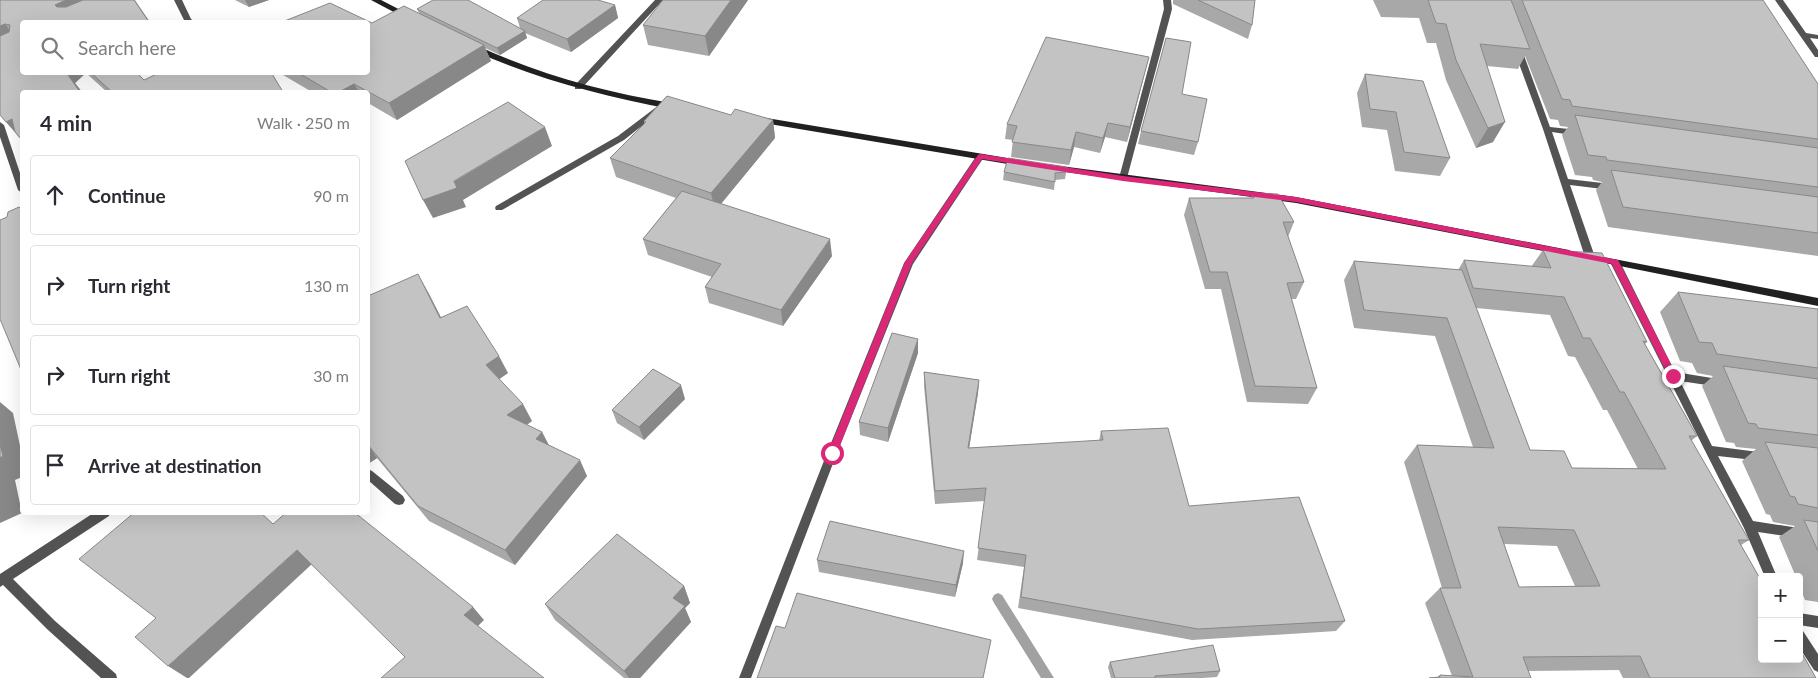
<!DOCTYPE html>
<meta charset="utf-8">
<style>
body{margin:0;font-family:Lato,sans-serif;background:#f7f7f7;color:#2b2b33}
.controls{position:absolute;right:15px;bottom:15px;display:grid;overflow:hidden;border-radius:5px;box-shadow:0 5px 20px #0002}
.controls button{width:45px;height:45px;display:grid;place-items:center;padding:0;border:0;border-bottom:1px solid #e1e1e2;background:#fff;color:#2b2b33;font:25px sans-serif}
.stop{position:absolute;width:15px;height:15px;margin:-11px;border:4px solid #db2777;border-radius:50%;background:#fff}
.stop.end{background:#db2777;border-color:#fff;box-shadow:0 1px 5px #0008}
.list{margin:0;padding:0;list-style:none}
h2{display:flex;justify-content:space-between;align-items:center;height:65px;margin:0;padding:0 20px;font-size:21px}
h2 small{font-size:16px;font-weight:400;color:#7c7c81}
.list li{display:grid;grid-template-columns:32px 1fr auto;gap:15px;align-items:center;box-sizing:border-box;height:80px;margin:0 10px 10px;padding:0 10px;border:1px solid #e1e1e2;border-radius:5px}
.list b{display:block;font-size:19px;white-space:nowrap}
.list em{font-size:16px;font-style:normal;color:#7c7c81}
.icon{flex:none;width:28px;height:28px;fill:none;stroke:currentColor;stroke-width:2;stroke-linecap:round;stroke-linejoin:round}
.map{position:relative;flex:none;width:1818px;height:678px;overflow:hidden}
.search{position:absolute;background:#fff;box-shadow:0 5px 20px #0002;left:20px;top:20px;width:350px;height:55px;display:flex;align-items:center;gap:12px;box-sizing:border-box;padding:0 18px;border-radius:5px;color:#7c7c81;font-size:19px}
.panel{position:absolute;background:#fff;box-shadow:0 5px 20px #0002;left:20px;top:90px;width:350px;height:425px;border-radius:5px}
.map>svg:first-child{display:block}
.lines{fill:none;stroke-linecap:round;stroke-linejoin:round}
.stream{fill:#a1a1a1;fill-rule:evenodd}
.street{fill:#535353;fill-rule:evenodd}
.secondary{fill:#202020;fill-rule:evenodd}
.wall{fill:#a8a8a8;fill-rule:evenodd}
.shaded-wall{fill:#888}
.building{fill:#c3c3c3;stroke:#888;fill-rule:evenodd}
.route{fill:#db2777}
</style>
<div class="map">
<svg width="1818" height="678" viewBox="0 0 1818 678">
<rect width="100%" height="100%" fill="#fff"/>
<g class="lines">
<path class="stream" d="M 998,593 L 1002,595 L 1054,678 L 1041,678 L 994,603 L 992,599 L 994,595 Z"/>
<path class="street" d="M 174,0 L 182,0 L 191,19 L 195,22 L 185,22 Z
M 655,0 L 663,0 L 581,89 L 575,89 L 575,85 Z
M 1163,0 L 1171,0 L 1172,9 L 1127,178 L 1123,181 L 1119,178 L 1164,9 Z
M 1775,0 L 1783,0 L 1806,33 L 1818,35 L 1818,39 L 1810,38 L 1818,50 L 1818,57 L 1815,57 Z
M 1515,48 L 1518,48 L 1522,50 L 1550,127 L 1578,130 L 1582,133 L 1578,136 L 1552,132 L 1568,179 L 1611,184 L 1615,187 L 1611,190 L 1570,185 L 1595,257 L 1593,259 L 1587,259 L 1585,257 L 1543,129 L 1514,50 Z
M 659,105 L 663,108 L 662,110 L 624,140 L 502,210 L 496,210 L 495,208 L 496,206 L 618,136 Z
M 0,122 L 4,125 L 22,179 L 22,193 L 18,190 L 0,137 Z
M 980,154 L 984,157 L 913,264 L 837,453 L 751,678 L 739,678 L 827,453 L 904,263 L 977,155 Z
M 1615,259 L 1620,262 L 1675,372 L 1724,380 L 1725,383 L 1724,386 L 1720,387 L 1680,381 L 1712,446 L 1766,453 L 1767,456 L 1766,459 L 1762,461 L 1718,456 L 1753,521 L 1818,531 L 1818,541 L 1758,532 L 1777,577 L 1765,577 L 1744,528 L 1610,262 Z
M 368,469 L 372,471 L 403,496 L 405,500 L 403,504 L 399,505 L 395,504 L 368,480 Z
M 95,512 L 110,512 L 109,516 L 13,579 L 55,621 L 116,674 L 117,678 L 101,678 L 47,629 L 3,585 L 0,587 L 0,574 Z
M 1799,613 L 1818,616 L 1818,628 L 1799,625 Z
M 1799,629 L 1803,631 L 1818,654 L 1818,672 L 1814,670 L 1799,647 Z"/>
<path class="secondary" d="M 371,0 L 381,0 L 412,16 L 411,18 L 405,18 Z
M 472,46 L 478,46 C 540,75 604,92 671,103 L 675,106 L 671,109 C 602,96 536,79 472,50 Z
M 760,117 L 1019,160 L 1023,163 L 1019,166 L 757,122 L 756,120 Z
M 1053,165 L 1296,197 L 1569,250 L 1574,253 L 1569,256 L 1296,203 L 1050,170 L 1049,168 L 1050,166 Z
M 1593,255 L 1818,298 L 1818,306 L 1590,260 L 1588,258 Z"/>
</g>
<path class="wall" d="M 0,0 L 135,0 L 150,22 L 22,22 L 22,72 L 136,72 L 144,80 L 283,92 L 107,92 L 86,73 L 75,83 L 82,92 L 22,92 L 22,140 L 0,115 Z
M 235,0 L 269,0 L 249,7 Z
M 748,0 L 709,56 L 648,45 L 643,25 Z
M 1173,0 L 1255,0 L 1252,25 L 1248,39 L 1173,4 Z
M 1373,0 L 1763,0 L 1818,84 L 1818,256 L 1608,227 L 1596,190 L 1602,182 L 1593,180 L 1592,177 L 1575,175 L 1562,135 L 1568,127 L 1560,126 L 1558,120 L 1550,119 L 1525,56 L 1518,69 L 1487,66 L 1493,142 L 1476,148 L 1446,80 L 1436,43 L 1427,43 L 1419,18 L 1381,17 Z
M 615,5 L 618,18 L 571,52 L 525,33 L 527,38 L 500,55 L 485,48 L 491,61 L 397,120 L 368,103 L 368,92 L 312,92 L 278,72 L 368,72 L 372,23 L 419,13 L 417,9 L 520,28 L 517,18 Z
M 1149,57 L 1127,142 L 1105,137 L 1100,153 L 1074,147 L 1069,165 L 1011,157 L 1013,140 L 1005,139 L 1007,124 Z
M 1365,74 L 1450,158 L 1440,176 L 1395,171 L 1387,130 L 1362,127 L 1357,93 Z
M 1182,94 L 1198,142 L 1194,155 L 1138,144 L 1141,131 Z
M 731,115 L 773,120 L 775,138 L 721,204 L 832,256 L 783,326 L 709,303 L 705,287 L 712,277 L 648,255 L 643,239 L 676,198 L 616,177 L 610,158 L 644,124 L 644,121 Z
M 1067,167 L 1065,179 L 1055,180 L 1054,190 L 1003,180 L 1004,172 Z
M 1252,193 L 1294,222 L 1288,237 L 1304,282 L 1296,299 L 1291,299 L 1317,388 L 1308,404 L 1247,402 L 1221,289 L 1205,289 L 1184,215 L 1189,198 L 1251,198 Z
M 1543,250 L 1647,342 L 1645,344 L 1697,436 L 1691,441 L 1749,540 L 1741,545 L 1816,678 L 1623,678 L 1619,670 L 1528,671 L 1531,678 L 1437,677 L 1440,675 L 1452,676 L 1425,603 L 1440,588 L 1442,588 L 1404,462 L 1417,445 L 1473,447 L 1435,336 L 1354,328 L 1344,280 L 1354,261 L 1458,270 L 1464,260 L 1531,267 ZM 1476,308 L 1550,315 L 1568,356 L 1575,357 L 1603,410 L 1607,410 L 1638,469 L 1572,468 L 1530,450 ZM 1504,544 L 1557,546 L 1575,586 L 1519,587 Z
M 428,292 L 441,318 L 508,373 L 499,379 L 532,421 L 527,425 L 542,432 L 549,445 L 587,476 L 515,565 L 429,521 L 377,458 L 368,464 L 368,296 Z
M 1678,292 L 1818,309 L 1818,602 L 1805,600 L 1799,585 L 1799,577 L 1796,577 L 1779,537 L 1795,526 L 1773,522 L 1770,515 L 1766,514 L 1742,461 L 1756,449 L 1736,447 L 1734,443 L 1726,442 L 1702,386 L 1713,376 L 1697,373 L 1692,363 L 1680,361 L 1660,312 Z
M 918,339 L 918,353 L 888,442 L 860,435 L 859,422 Z
M 924,372 L 979,380 L 978,393 L 969,448 L 1099,441 L 1101,431 L 1189,506 L 1345,621 L 1336,631 L 1192,640 L 1018,608 L 1024,567 L 977,560 L 985,501 L 935,504 L 924,386 Z
M 685,399 L 644,440 L 617,423 L 612,410 Z
M 817,560 L 963,563 L 955,597 L 819,572 Z
M 684,586 L 690,603 L 685,608 L 691,622 L 640,678 L 624,678 L 555,620 L 545,604 Z
M 1110,662 L 1220,671 L 1217,677 L 1202,678 L 1111,678 L 1108,667 Z"/>
<path class="shaded-wall" d="M 66,0 L 115,0 L 67,22 L 55,5 Z
M 245,0 L 269,0 L 249,7 Z
M 731,0 L 748,0 L 709,56 L 705,36 Z
M 615,5 L 618,18 L 571,52 L 567,39 Z
M 5,24 L 18,40 L 0,49 L 0,26 Z
M 525,31 L 527,38 L 500,55 L 497,48 Z
M 484,45 L 491,61 L 397,120 L 389,103 Z
M 1149,57 L 1145,72 L 1127,142 L 1130,127 Z
M 66,72 L 86,72 L 86,73 L 75,83 L 82,92 L 80,92 Z
M 354,84 L 359,92 L 339,92 Z
M 12,119 L 21,139 L 6,122 Z
M 773,120 L 775,138 L 715,211 L 711,193 Z
M 1505,122 L 1493,142 L 1476,148 L 1488,128 Z
M 1108,123 L 1105,137 L 1100,153 L 1103,138 Z
M 545,127 L 552,146 L 463,200 L 466,207 L 433,218 L 423,200 Z
M 1076,132 L 1074,147 L 1069,165 L 1071,150 Z
M 830,239 L 832,256 L 783,326 L 781,310 Z
M 418,274 L 428,292 L 450,335 L 440,318 Z
M 918,339 L 918,353 L 888,442 L 888,428 Z
M 499,356 L 508,373 L 495,382 L 486,365 Z
M 979,380 L 978,393 L 967,461 L 968,448 Z
M 681,385 L 685,399 L 644,440 L 639,427 Z
M 0,402 L 13,413 L 22,455 L 22,477 L 15,480 L 22,513 L 0,523 Z
M 523,404 L 532,421 L 516,432 L 507,415 Z
M 542,432 L 550,448 L 536,439 Z
M 368,445 L 377,458 L 368,464 Z
M 580,460 L 587,476 L 515,565 L 505,550 Z
M 297,550 L 312,564 L 189,678 L 187,678 L 168,666 Z
M 964,551 L 963,563 L 955,597 L 956,585 Z
M 684,586 L 690,603 L 685,608 L 691,622 L 640,678 L 629,678 L 624,671 L 673,598 Z
M 473,607 L 484,620 L 476,628 L 464,615 Z"/>
<path class="building" d="M 0,0 L 66,0 L 55,5 L 57,7 L 66,7 L 83,0 L 134,0 L 149,22 L 22,22 L 22,72 L 66,72 L 80,92 L 22,92 L 22,140 L 15,132 L 12,119 L 6,122 L 0,115 L 0,36 L 9,32 L 10,25 L 5,24 L 0,26 Z
M 433,0 L 468,0 L 525,31 L 497,48 L 417,9 Z
M 543,0 L 598,0 L 615,5 L 567,39 L 517,18 Z
M 663,0 L 731,0 L 705,36 L 643,25 Z
M 1198,0 L 1255,0 L 1252,25 Z
M 1428,0 L 1511,0 L 1530,49 L 1480,44 L 1505,122 L 1488,128 L 1456,60 L 1446,24 L 1436,23 Z
M 1522,0 L 1763,0 L 1818,84 L 1818,139 L 1572,106 L 1570,100 L 1562,99 Z
M 330,3 L 372,23 L 404,6 L 484,45 L 389,103 L 354,84 L 339,92 L 331,92 L 297,72 L 368,72 L 368,22 L 282,22 Z
M 1046,37 L 1149,57 L 1130,127 L 1108,123 L 1103,138 L 1076,132 L 1071,150 L 1012,142 L 1017,126 L 1007,124 Z
M 1166,38 L 1191,42 L 1182,94 L 1207,99 L 1198,142 L 1141,131 Z
M 90,72 L 136,72 L 144,80 L 161,72 L 271,72 L 283,92 L 112,92 Z
M 1365,74 L 1423,81 L 1450,158 L 1404,152 L 1396,112 L 1370,109 Z
M 667,96 L 731,115 L 735,109 L 773,120 L 711,193 L 610,158 L 646,122 L 644,121 Z
M 508,102 L 545,127 L 454,181 L 457,188 L 423,200 L 405,161 Z
M 1575,115 L 1818,148 L 1818,187 L 1607,160 L 1606,157 L 1588,155 Z
M 1008,158 L 1067,167 L 1066,172 L 1055,173 L 1055,182 L 1004,172 Z
M 1611,170 L 1818,197 L 1818,233 L 1623,207 Z
M 682,191 L 830,239 L 781,310 L 705,287 L 721,264 L 643,239 Z
M 1252,193 L 1278,194 L 1294,222 L 1283,222 L 1304,282 L 1287,283 L 1317,388 L 1255,386 L 1227,272 L 1210,272 L 1189,198 L 1254,198 Z
M 19,207 L 22,210 L 22,372 L 0,319 L 0,220 L 7,217 L 8,212 Z
M 1543,250 L 1602,253 L 1647,342 L 1643,341 L 1697,436 L 1689,436 L 1749,540 L 1738,540 L 1762,582 L 1762,659 L 1799,659 L 1799,648 L 1816,678 L 1650,678 L 1640,656 L 1523,657 L 1531,678 L 1429,678 L 1440,677 L 1440,675 L 1473,677 L 1440,588 L 1461,588 L 1417,445 L 1494,448 L 1447,318 L 1364,310 L 1354,261 L 1462,270 L 1530,450 L 1564,451 L 1572,468 L 1666,469 L 1624,392 L 1620,392 L 1590,338 L 1583,338 L 1564,297 L 1473,288 L 1464,260 L 1551,268 ZM 1498,527 L 1574,530 L 1600,586 L 1519,587 Z
M 418,274 L 440,318 L 467,306 L 499,356 L 486,365 L 523,404 L 507,415 L 542,432 L 536,439 L 580,460 L 505,550 L 418,506 L 368,445 L 368,296 Z
M 1678,292 L 1818,309 L 1818,368 L 1717,354 L 1712,343 L 1699,342 Z
M 892,333 L 918,339 L 888,428 L 859,422 Z
M 1723,366 L 1818,379 L 1818,435 L 1758,428 L 1756,424 L 1748,423 Z
M 653,369 L 681,385 L 639,427 L 612,410 Z
M 924,372 L 979,380 L 968,448 L 1103,440 L 1101,431 L 1168,428 L 1189,506 L 1299,497 L 1345,621 L 1198,629 L 1021,597 L 1026,555 L 978,548 L 986,488 L 935,491 Z
M 1765,442 L 1818,448 L 1818,508 L 1798,504 L 1795,497 L 1790,496 Z
M 0,444 L 3,456 L 0,458 Z
M 135,512 L 260,512 L 273,524 L 287,512 L 354,512 L 473,607 L 464,615 L 544,678 L 381,678 L 405,657 L 297,550 L 168,666 L 135,637 L 156,618 L 79,559 Z
M 1804,520 L 1818,522 L 1818,551 Z
M 830,521 L 964,551 L 956,585 L 817,560 Z
M 617,534 L 684,586 L 673,598 L 685,606 L 624,671 L 545,604 Z
M 797,593 L 991,640 L 983,678 L 757,678 L 776,626 L 785,628 Z
M 1213,645 L 1220,671 L 1155,676 L 1155,678 L 1115,678 L 1110,662 Z"/>
<path class="route" d="M 980,154 L 1123,176 L 1296,197 L 1618,260 L 1677,376 L 1673,380 L 1670,379 L 1612,264 L 1296,202 L 1123,181 L 982,159 L 912,263 L 837,453 L 832,457 L 829,455 L 828,453 L 905,262 L 978,155 Z"/>
</svg>
<div class="controls">
<button>+</button>
<button>−</button>
</div>
<div class="stop" style="left:832px;top:453px"></div>
<div class="stop end" style="left:1673px;top:376px"></div>
<div class="search"><svg class="icon" aria-label="search" viewBox="0 0 24 24"><circle cx="10" cy="10" r="6"/><path d="M15 15l6 6"/></svg>Search here</div>
<section class="panel">
<h2>4 min<small>Walk · 250 m</small></h2>
<ul class="list">
<li><svg class="icon" aria-label="ahead" viewBox="0 0 24 24"><path d="M12 20V5M6 11l6-6 6 6"/></svg><div><b>Continue</b></div><em>90 m</em></li>
<li><svg class="icon" aria-label="right" viewBox="0 0 24 24"><path d="M7 20v-9h11M14 6l5 5-5 5"/></svg><div><b>Turn right</b></div><em>130 m</em></li>
<li><svg class="icon" aria-label="right" viewBox="0 0 24 24"><path d="M7 20v-9h11M14 6l5 5-5 5"/></svg><div><b>Turn right</b></div><em>30 m</em></li>
<li><svg class="icon" aria-label="arrive" viewBox="0 0 24 24"><path d="M6 21V4h12l-3 4 3 4H6"/></svg><div><b>Arrive at destination</b></div></li>
</ul>
</section>
</div>
